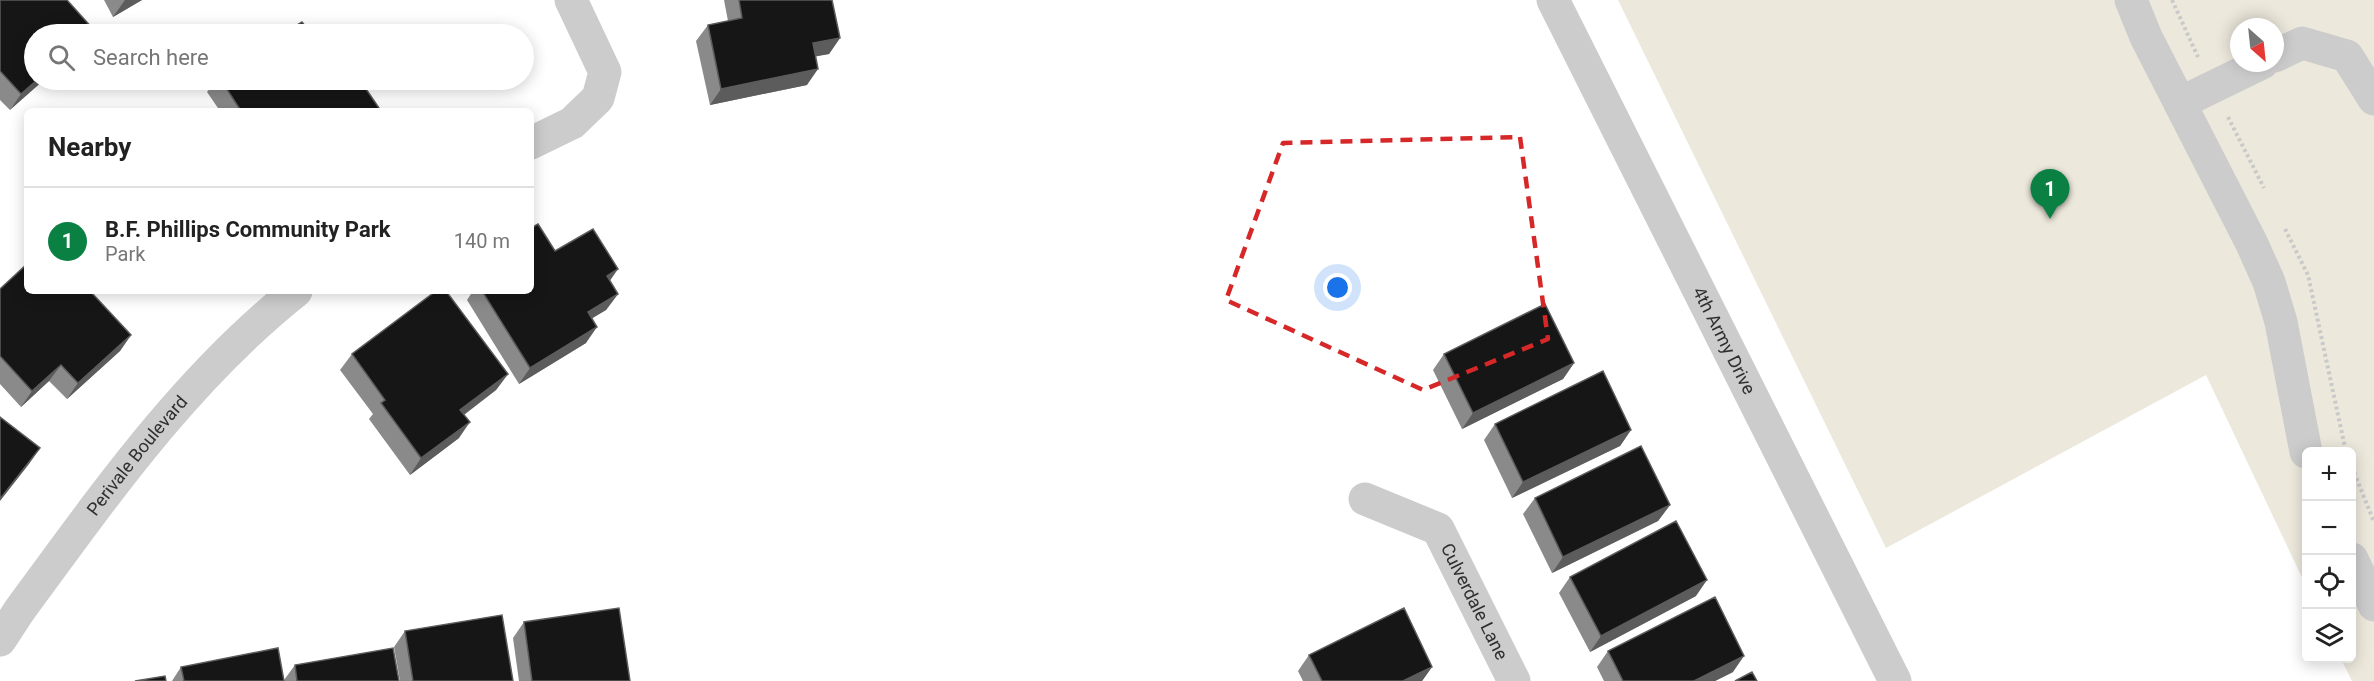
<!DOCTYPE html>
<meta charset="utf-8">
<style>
body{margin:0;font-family:Roboto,sans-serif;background:#f6f6f6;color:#222}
.controls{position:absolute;right:18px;bottom:18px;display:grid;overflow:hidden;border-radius:9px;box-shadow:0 3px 15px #0003}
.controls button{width:54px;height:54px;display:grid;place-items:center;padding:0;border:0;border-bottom:2px solid #e0e0e0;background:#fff;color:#222;font:30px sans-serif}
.compass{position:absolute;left:2230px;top:18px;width:54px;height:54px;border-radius:50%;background:#fff;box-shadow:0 3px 15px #0003;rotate:153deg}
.you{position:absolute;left:1338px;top:288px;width:21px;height:21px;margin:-15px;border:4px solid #fff;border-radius:50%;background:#1a73e8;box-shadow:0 0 0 9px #1a73e833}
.badge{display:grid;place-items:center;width:39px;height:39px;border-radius:50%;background:#0b8043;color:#fff;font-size:20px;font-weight:700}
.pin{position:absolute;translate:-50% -50px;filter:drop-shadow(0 2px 3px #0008)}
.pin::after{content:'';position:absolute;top:32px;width:21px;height:18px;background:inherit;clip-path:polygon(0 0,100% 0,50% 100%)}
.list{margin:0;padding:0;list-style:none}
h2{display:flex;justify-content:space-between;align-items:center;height:78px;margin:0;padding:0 24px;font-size:26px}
h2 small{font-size:20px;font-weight:400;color:#767676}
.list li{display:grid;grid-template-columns:39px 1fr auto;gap:18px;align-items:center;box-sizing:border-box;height:108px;padding:0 24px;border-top:2px solid #e0e0e0}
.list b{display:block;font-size:22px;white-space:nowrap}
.list p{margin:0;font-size:20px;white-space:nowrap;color:#767676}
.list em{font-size:20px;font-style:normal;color:#767676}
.icon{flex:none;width:33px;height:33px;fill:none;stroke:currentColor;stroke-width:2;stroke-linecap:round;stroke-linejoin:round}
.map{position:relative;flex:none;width:2374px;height:681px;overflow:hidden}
.search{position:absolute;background:#fff;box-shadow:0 3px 15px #0003;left:24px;top:24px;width:510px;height:66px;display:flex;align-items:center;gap:15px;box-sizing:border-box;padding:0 21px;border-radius:33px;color:#767676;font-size:22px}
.panel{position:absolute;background:#fff;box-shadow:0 3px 15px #0003;left:24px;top:108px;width:510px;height:186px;border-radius:9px}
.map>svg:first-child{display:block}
.green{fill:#ede8dc;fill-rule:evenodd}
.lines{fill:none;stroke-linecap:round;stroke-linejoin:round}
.path{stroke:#c9c9c9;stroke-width:4;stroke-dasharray:3 3;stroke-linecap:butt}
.minor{stroke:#ccc;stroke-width:33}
.wall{fill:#8a8a8a}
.shaded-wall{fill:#5c5c5c}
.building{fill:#161616;stroke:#5c5c5c;stroke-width:1.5}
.marked{fill:none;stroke:#d62828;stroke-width:4.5;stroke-dasharray:12 8;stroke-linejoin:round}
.labels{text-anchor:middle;stroke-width:6;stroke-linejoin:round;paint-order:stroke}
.street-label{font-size:18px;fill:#2f2f2f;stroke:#fff}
</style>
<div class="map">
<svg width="2374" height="681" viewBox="0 0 2374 681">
<rect width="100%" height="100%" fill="#fff"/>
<path class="green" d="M 1618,0 L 2374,0 L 2374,681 L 2352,681 L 2341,659 L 2352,658 L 2352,452 L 2306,452 L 2306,586 L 2206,375 L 1886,548 ZM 2239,27 L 2275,27 L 2275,63 L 2239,63 Z"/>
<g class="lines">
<path class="path" d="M 2172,0 L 2198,57
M 2228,117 L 2264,188
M 2285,229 L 2308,275 L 2346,452
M 2352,467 L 2374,522"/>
<g class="minor">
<path id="s1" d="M 1553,0 L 1895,681"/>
<path d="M 2131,0 L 2146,37 L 2252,244 L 2269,282 L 2281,322 L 2306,452"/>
<path d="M 2275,56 L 2302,43 L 2347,56 L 2374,99"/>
<path d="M 2180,103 L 2262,63"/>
<path d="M 531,143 L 572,123 L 598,98 L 605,72 L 571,0"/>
<path id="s2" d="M 1365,499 L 1438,529 L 1514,681"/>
<path d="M 2352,559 L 2374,605"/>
<path id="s3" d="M 0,640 L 19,611 C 103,497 184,380 296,291"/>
</g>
</g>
<path class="wall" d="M 0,0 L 93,29 L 89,34 L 34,34 L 34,80 L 10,110 L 0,100 Z
M 104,0 L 142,0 L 113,17 Z
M 724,0 L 832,0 L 840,38 L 829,54 L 816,56 L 807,85 L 710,105 L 696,41 L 708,25 L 728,21 Z
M 216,80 L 360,80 L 381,111 L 220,111 L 207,92 Z
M 555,251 L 610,281 L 618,294 L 606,310 L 592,318 L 586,343 L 519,384 L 467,300 L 473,291 L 531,291 Z
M 0,289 L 131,335 L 120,351 L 67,399 L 49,381 L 21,407 L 0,384 Z
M 352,354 L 508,374 L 496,390 L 464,415 L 459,438 L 410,475 L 369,419 L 373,414 L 340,370 Z
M 1444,354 L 1574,363 L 1563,379 L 1462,429 L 1433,370 Z
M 1495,424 L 1631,430 L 1620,446 L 1512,498 L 1484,440 Z
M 1535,498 L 1670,505 L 1658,521 L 1552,573 L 1523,514 Z
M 1570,577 L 1696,596 L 1590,652 L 1559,593 Z
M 524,622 L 630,681 L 519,681 L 513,638 Z
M 405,631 L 513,681 L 400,681 L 394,647 Z
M 1608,651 L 1733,672 L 1715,681 L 1604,681 L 1597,667 Z
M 1309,655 L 1432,667 L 1422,681 L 1303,681 L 1298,671 Z
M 295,665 L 399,681 L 172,681 L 181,667 L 284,680 Z"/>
<path class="shaded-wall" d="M 125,0 L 142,0 L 113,17 Z
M 840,38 L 829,54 L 802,59 L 813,43 Z
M 818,69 L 807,85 L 710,105 L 721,89 Z
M 37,80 L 44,80 L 10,110 L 21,94 Z
M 618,269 L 607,285 L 607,276 Z
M 618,294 L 606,310 L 576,328 L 588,312 Z
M 597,327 L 586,343 L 519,384 L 530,368 Z
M 131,335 L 120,351 L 67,399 L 78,383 Z
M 1574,363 L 1563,379 L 1462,429 L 1473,413 Z
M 61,365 L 49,381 L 21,407 L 32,391 Z
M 508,374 L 496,390 L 449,426 L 460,410 Z
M 470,422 L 459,438 L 410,475 L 421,458 Z
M 1631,430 L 1620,446 L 1512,498 L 1523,482 Z
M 40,448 L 29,464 L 0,501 L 0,499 Z
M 1670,505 L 1658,521 L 1552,573 L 1563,557 Z
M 1707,580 L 1696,596 L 1590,652 L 1601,636 Z
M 1744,656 L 1733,672 L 1715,681 L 1694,681 Z
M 1432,667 L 1422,681 L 1403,681 Z"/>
<path class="building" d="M 0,0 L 67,0 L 93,29 L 87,34 L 34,34 L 34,80 L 37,80 L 21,94 L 0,71 Z
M 739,0 L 832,0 L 840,38 L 813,43 L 818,69 L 721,89 L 708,25 L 742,18 Z
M 302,22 L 311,34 L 282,34 Z
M 221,80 L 360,80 L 381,111 L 241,111 Z
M 538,224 L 555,251 L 593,229 L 618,269 L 607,276 L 618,294 L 588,312 L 597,327 L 530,368 L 482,291 L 531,291 L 531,228 Z
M 27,264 L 27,291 L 90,291 L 131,335 L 78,383 L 61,365 L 32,391 L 0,356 L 0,289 Z
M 436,291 L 446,291 L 508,374 L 460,410 L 470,422 L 421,458 L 381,403 L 385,400 L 352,354 Z
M 1545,304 L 1574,363 L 1473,413 L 1444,354 Z
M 1603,371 L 1631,430 L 1523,482 L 1495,424 Z
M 0,417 L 40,448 L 0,499 Z
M 1641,446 L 1670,505 L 1563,557 L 1535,498 Z
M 1676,521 L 1707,580 L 1601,636 L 1570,577 Z
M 1715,597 L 1744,656 L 1694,681 L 1623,681 L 1608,651 Z
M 619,608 L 630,681 L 532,681 L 524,622 Z
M 1404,608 L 1432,667 L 1403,681 L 1322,681 L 1309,655 Z
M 502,615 L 513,681 L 413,681 L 405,631 Z
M 278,648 L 284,681 L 184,681 L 181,667 Z
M 393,648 L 399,681 L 297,681 L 295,665 Z
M 1752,672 L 1757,681 L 1735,681 Z
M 165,676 L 166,681 L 135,681 Z"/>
<path class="marked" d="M 1520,137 L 1548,339 L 1423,390 L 1226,300 L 1283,143 Z"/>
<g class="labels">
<g class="street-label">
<text dy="6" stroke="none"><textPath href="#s1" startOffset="381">4th Army Drive</textPath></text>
<text dy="6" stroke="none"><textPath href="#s3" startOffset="230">Perivale Boulevard</textPath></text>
<text dy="6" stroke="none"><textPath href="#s2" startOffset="160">Culverdale Lane</textPath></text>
</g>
</g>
</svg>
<div class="controls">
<button>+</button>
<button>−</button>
<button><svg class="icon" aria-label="locate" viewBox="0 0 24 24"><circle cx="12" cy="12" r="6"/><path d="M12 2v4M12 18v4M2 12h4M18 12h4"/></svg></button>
<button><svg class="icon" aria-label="layers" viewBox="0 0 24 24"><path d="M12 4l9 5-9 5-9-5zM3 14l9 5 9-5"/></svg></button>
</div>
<svg class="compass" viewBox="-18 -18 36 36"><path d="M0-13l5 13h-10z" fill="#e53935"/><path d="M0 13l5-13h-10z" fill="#767676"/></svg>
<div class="you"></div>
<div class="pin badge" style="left:2050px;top:219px">1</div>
<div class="search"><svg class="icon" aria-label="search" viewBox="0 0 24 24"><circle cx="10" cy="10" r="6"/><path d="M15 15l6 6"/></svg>Search here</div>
<section class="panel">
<h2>Nearby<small></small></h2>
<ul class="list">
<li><span class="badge">1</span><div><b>B.F. Phillips Community Park</b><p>Park</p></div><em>140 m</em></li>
</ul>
</section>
</div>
